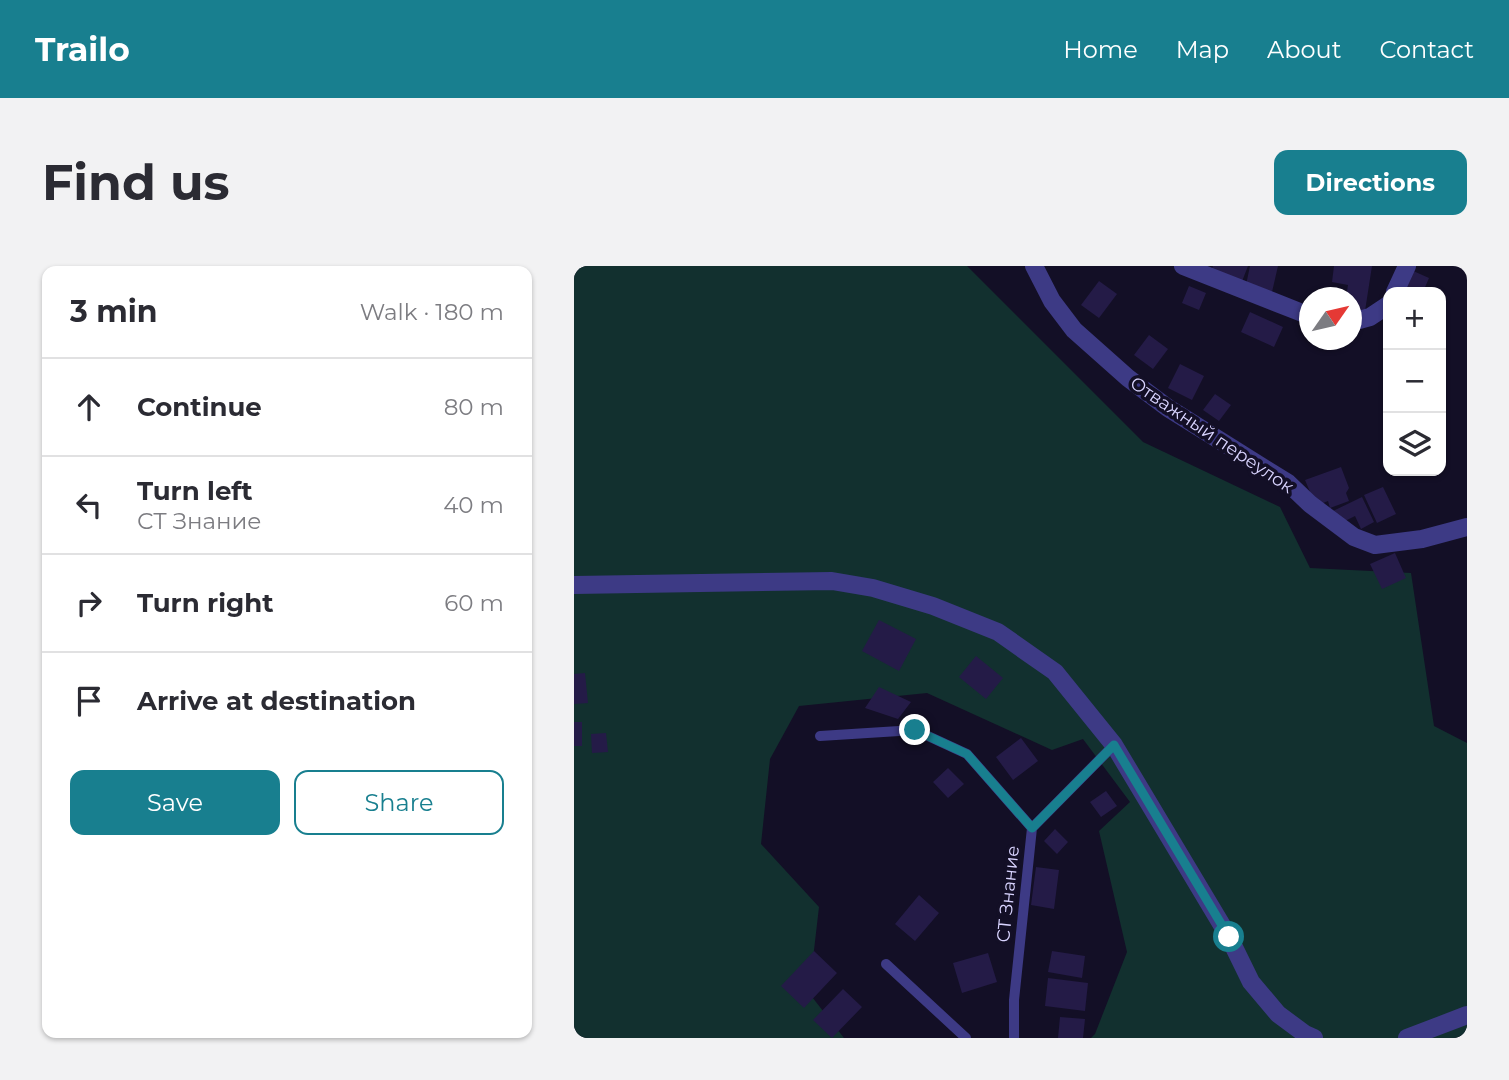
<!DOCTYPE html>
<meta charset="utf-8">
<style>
body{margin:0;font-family:Montserrat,sans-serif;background:#f2f2f3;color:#2b2b33}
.controls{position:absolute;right:21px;top:21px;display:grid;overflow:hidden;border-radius:14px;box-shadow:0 2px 5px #0004}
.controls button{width:63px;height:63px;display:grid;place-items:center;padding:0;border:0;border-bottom:2px solid #e1e1e2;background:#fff;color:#2b2b33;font:35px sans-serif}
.compass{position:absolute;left:725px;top:21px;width:63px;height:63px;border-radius:50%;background:#fff;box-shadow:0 2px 5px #0004;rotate:56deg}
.stop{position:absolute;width:21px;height:21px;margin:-16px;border:5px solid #187f8f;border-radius:50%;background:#fff}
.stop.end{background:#187f8f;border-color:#fff;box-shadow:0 2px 7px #0008}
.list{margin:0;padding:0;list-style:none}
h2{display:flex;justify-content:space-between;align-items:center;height:91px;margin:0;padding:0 28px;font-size:30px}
h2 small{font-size:23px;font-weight:400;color:#7c7c81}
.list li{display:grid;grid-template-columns:46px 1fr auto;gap:21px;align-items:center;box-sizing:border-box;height:98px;padding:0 28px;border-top:2px solid #e1e1e2}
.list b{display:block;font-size:26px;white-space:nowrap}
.list p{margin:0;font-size:23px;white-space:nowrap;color:#7c7c81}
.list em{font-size:23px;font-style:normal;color:#7c7c81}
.actions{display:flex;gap:14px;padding:21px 28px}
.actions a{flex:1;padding:16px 0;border:2px solid #187f8f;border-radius:14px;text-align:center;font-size:24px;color:#187f8f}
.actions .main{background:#187f8f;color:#fff}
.icon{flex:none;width:38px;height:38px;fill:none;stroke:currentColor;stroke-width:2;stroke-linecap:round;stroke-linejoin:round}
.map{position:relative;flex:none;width:893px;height:772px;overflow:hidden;border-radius:14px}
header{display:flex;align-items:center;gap:42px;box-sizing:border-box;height:98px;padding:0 35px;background:#187f8f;color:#fff}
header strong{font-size:33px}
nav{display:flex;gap:38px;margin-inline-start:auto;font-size:24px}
.intro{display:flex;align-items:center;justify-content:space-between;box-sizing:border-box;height:168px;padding:0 42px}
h1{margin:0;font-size:49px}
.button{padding:18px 32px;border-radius:14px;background:#187f8f;color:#fff;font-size:24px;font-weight:700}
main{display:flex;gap:42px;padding:0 42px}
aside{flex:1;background:#fff;border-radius:14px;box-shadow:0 2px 5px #0004}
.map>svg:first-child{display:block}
.green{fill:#12302f}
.building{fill:#241b47}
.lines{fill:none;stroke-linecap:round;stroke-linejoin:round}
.service{stroke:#3d3a85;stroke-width:10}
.minor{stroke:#3d3a85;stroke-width:18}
.tertiary{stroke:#3d3a85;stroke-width:18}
.route{stroke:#187f8f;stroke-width:9}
.labels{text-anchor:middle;stroke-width:7;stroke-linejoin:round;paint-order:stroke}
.street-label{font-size:18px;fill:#d9d4ff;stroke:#130f26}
</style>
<header>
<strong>Trailo</strong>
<nav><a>Home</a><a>Map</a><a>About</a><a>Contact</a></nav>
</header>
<div class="intro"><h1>Find us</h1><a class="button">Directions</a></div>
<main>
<aside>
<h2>3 min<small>Walk · 180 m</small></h2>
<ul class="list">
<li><svg class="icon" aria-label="ahead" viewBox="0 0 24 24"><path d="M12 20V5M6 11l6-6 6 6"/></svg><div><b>Continue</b></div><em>80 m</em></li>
<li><svg class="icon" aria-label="left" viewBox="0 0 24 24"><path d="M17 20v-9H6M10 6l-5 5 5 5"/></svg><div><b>Turn left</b><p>СТ Знание</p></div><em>40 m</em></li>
<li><svg class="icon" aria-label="right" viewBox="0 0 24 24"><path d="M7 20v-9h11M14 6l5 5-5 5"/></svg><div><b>Turn right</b></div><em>60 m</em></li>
<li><svg class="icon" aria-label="arrive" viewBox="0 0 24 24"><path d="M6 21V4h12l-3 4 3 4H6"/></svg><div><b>Arrive at destination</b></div></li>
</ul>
<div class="actions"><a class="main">Save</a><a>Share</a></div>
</aside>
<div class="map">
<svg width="893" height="772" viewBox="0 0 893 772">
<rect width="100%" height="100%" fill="#130f26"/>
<path class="green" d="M 0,0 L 393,0 L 569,176 L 706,241 L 736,302 L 837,307 L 860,460 L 893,477 L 893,772 L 517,772 L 521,768 L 553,686 L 525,565 L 556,536 L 509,473 L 478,484 L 353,427 L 225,440 L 196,493 L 187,578 L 245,641 L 235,727 L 270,772 L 0,772 Z"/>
<path class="building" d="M 639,0 L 674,0 L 667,18 L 636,6 Z
M 676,0 L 704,0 L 698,26 L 672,19 Z
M 760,0 L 798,0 L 791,45 L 778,43 L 778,32 L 772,32 L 774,19 L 758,16 Z
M 837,4 L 855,12 L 849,26 L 837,26 L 828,22 Z
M 525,15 L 543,28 L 525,52 L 507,39 Z
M 615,20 L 632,27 L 625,44 L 608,37 Z
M 676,46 L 709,61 L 700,81 L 667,66 Z
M 575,69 L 594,83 L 579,103 L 560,89 Z
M 606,98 L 630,110 L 618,134 L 594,122 Z
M 641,128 L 657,139 L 645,155 L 629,144 Z
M 767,201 L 775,222 L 772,227 L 775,235 L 756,242 L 754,235 L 742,240 L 731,214 Z
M 809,221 L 822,248 L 803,257 L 790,229 Z
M 788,231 L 800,256 L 787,263 L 781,250 L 765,258 L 759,245 Z
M 821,287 L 832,312 L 808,323 L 796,298 Z
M 305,354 L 342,373 L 325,405 L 288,385 Z
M 402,390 L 429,412 L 412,433 L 385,411 Z
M 11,407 L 14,437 L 0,438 L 0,408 Z
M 305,421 L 337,436 L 324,453 L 291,442 Z
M 0,456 L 8,456 L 8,480 L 0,480 Z
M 32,467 L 34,486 L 18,487 L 17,468 Z
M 447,472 L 464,495 L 439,514 L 422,491 Z
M 374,502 L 390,518 L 374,532 L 359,516 Z
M 532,525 L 543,540 L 527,551 L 516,536 Z
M 481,563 L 494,576 L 483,588 L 470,575 Z
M 462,601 L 485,604 L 480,643 L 457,639 Z
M 345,629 L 365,647 L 341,675 L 321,658 Z
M 240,685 L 263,707 L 230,742 L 207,720 Z
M 478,685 L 511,690 L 508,712 L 474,706 Z
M 414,687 L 423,716 L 388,727 L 379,697 Z
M 474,712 L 514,717 L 511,745 L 471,740 Z
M 269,723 L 288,741 L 258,772 L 239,754 Z
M 486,751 L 511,753 L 509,772 L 484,772 Z"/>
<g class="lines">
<path class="service" d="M 246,470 L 341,464 L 393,488 L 458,562
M 312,698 L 392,772
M 440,772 L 440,734 L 458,562 L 540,479"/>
<path class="minor" d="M 460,0 L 478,35 L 500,64 L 554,112 L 594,142 L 714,217 L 736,238 L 780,271 L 801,279 L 848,273 L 893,261
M 609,0 L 736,50
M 821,26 L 833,0
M 778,56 L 796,51 L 814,39"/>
<path class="tertiary" d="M 0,319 L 258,315 L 299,322 L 359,340 L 424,366 L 481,406 L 540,479 L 655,671 L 677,716 L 704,748 L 731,768 L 740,772
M 833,772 L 893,749"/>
</g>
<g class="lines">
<path class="route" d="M 341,464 L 393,488 L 458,562 L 540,479 L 655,671"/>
</g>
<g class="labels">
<g class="street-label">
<text transform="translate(638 169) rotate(34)" y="6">Отважный переулок</text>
<text transform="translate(434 628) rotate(-84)" y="6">СТ Знание</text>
</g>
</g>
</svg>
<div class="controls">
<button>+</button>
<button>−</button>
<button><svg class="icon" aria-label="layers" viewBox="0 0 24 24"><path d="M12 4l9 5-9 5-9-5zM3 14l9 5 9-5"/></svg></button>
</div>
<svg class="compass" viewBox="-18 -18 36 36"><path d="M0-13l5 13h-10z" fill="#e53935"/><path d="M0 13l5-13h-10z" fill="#7c7c81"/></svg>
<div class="stop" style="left:655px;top:671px"></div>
<div class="stop end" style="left:341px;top:464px"></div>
</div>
</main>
